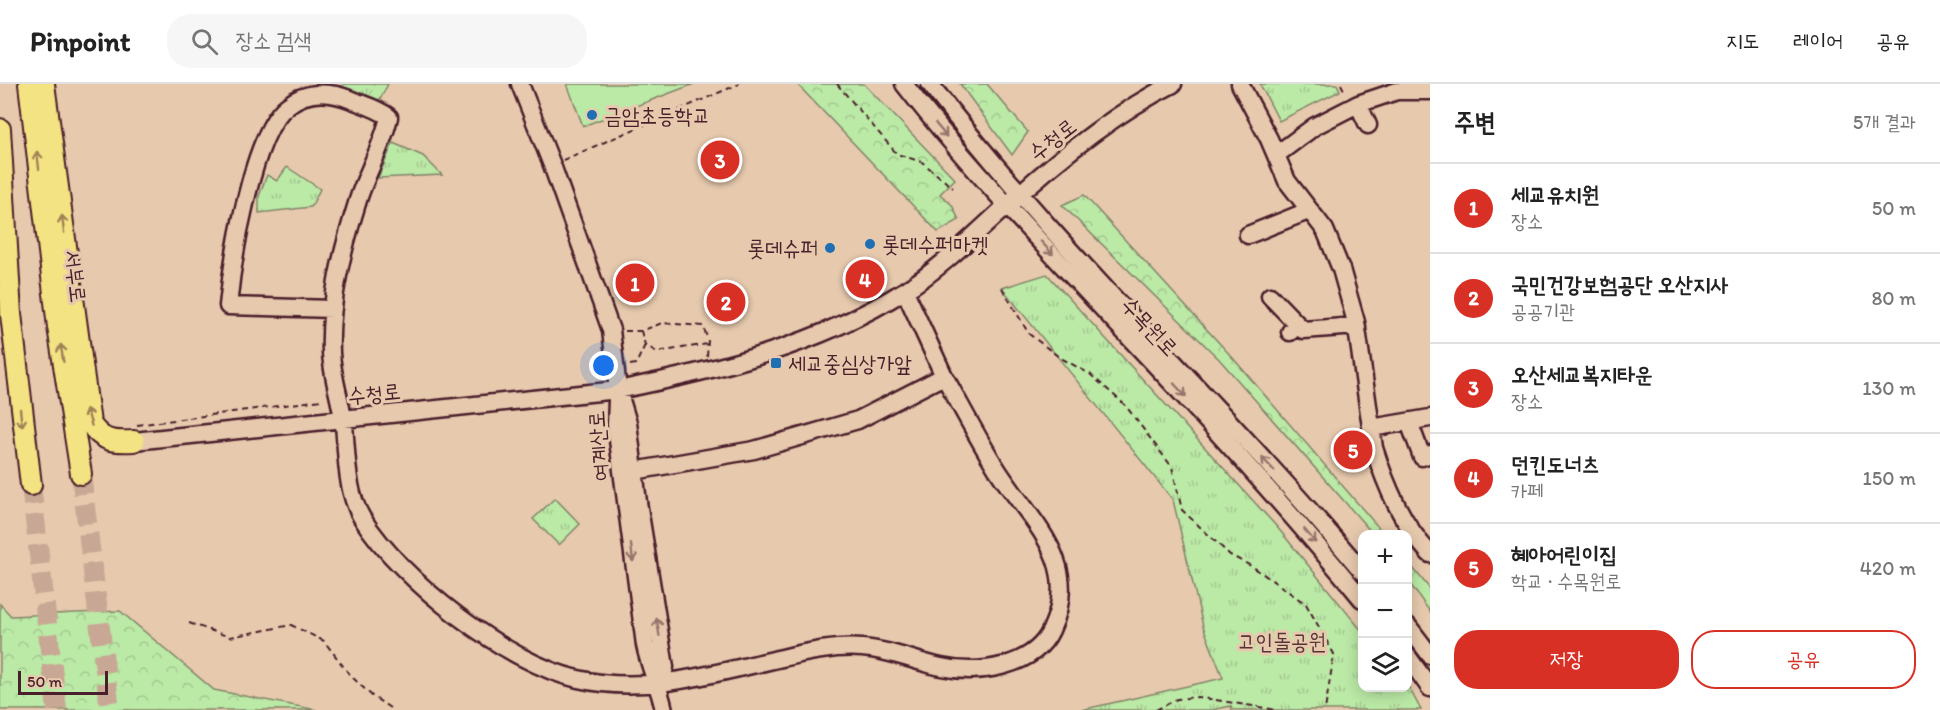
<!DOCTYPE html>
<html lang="ko">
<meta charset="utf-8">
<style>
body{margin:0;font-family:Itim,"Poor Story",sans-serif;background:#f6f6f6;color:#222}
.controls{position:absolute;right:18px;bottom:18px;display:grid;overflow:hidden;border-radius:12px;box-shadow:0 3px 15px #0003}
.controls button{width:54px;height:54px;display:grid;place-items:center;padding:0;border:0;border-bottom:2px solid #e0e0e0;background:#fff;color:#222;font:30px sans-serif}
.scale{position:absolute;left:18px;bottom:15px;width:90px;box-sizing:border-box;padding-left:6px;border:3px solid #4a1f2b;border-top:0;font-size:16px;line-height:21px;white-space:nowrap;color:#4a1f2b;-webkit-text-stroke:4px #e7caae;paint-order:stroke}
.you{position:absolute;left:604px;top:282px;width:21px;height:21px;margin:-15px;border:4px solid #fff;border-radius:50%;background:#1a73e8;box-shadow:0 0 0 9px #1a73e833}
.badge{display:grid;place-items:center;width:39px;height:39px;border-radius:50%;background:#d93025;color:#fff;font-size:20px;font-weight:700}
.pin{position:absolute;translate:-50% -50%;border:3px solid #fff;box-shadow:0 2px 6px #0006}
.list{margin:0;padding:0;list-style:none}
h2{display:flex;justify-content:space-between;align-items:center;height:78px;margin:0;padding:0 24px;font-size:26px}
h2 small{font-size:20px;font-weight:400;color:#767676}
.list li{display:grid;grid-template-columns:39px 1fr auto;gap:18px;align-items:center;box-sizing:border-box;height:90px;padding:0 24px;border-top:2px solid #e0e0e0}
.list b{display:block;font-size:22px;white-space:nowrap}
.list p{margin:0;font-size:20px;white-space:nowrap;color:#767676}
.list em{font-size:20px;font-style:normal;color:#767676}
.actions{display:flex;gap:12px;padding:18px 24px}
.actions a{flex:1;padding:14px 0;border:2px solid #d93025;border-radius:24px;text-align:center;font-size:21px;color:#d93025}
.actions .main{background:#d93025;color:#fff}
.icon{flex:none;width:33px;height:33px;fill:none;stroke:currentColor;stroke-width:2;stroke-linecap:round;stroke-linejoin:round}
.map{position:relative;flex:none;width:1430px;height:626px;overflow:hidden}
header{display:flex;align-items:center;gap:36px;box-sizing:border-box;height:84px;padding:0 30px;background:#fff;border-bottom:2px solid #e0e0e0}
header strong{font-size:28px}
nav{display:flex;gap:33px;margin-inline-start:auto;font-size:21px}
.search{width:420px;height:54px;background:#f6f6f6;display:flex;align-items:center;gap:15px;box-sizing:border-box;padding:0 21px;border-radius:24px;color:#767676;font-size:22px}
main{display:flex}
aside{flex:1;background:#fff}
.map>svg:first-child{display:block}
.green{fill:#bbe9a6;stroke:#828468;stroke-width:1.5}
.forest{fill:url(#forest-crowns);stroke:#828468;stroke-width:1.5}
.park{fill:url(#park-tufts);stroke:#828468;stroke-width:1.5}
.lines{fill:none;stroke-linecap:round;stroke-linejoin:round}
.major-tunnel{stroke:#c8a894;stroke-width:20;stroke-dasharray:20 10;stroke-linecap:butt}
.minor-casing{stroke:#4a1f2b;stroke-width:21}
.major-casing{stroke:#4a1f2b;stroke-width:24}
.path{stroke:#4a1f2b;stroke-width:2;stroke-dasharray:6 4.5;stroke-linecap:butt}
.minor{stroke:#e7caae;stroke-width:16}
.major{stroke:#f4e382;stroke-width:20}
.oneway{stroke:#98746c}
.oneway2{stroke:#9f8156}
.poi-dot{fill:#1f6fb2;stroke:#e7caae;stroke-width:2}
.labels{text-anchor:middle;stroke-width:6;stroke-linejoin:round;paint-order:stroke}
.poi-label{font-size:22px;fill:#4a1f2b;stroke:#e7caae;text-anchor:start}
.street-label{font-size:22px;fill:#4a1f2b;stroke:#e7caae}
.park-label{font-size:22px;fill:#553337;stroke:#e7caae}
</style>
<header>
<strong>Pinpoint</strong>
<div class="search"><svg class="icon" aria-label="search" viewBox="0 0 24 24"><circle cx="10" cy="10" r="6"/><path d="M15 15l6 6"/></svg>장소 검색</div>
<nav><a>지도</a><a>레이어</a><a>공유</a></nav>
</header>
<main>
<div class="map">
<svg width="1430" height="626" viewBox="0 0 1430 626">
<defs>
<pattern id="forest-crowns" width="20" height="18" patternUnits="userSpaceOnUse" patternTransform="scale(1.5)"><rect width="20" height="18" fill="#bbe9a6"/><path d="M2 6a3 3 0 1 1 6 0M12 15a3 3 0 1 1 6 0" fill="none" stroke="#a2c78f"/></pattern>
<pattern id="park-tufts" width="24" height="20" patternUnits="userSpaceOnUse" patternTransform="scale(1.5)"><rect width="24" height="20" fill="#bbe9a6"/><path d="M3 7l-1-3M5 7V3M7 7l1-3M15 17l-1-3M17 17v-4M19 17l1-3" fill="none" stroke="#a2c78f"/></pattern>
</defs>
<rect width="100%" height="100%" fill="#e7caae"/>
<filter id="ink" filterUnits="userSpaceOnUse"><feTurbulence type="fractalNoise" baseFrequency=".0167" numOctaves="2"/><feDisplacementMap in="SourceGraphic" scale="12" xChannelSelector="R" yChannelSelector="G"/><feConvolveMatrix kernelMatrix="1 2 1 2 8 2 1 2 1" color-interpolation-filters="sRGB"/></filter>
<g filter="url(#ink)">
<path class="green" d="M 567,0 L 694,0 L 583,42 Z"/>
<path class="forest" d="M 797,0 L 864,0 L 955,95 L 940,110 L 952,121 L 959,136 L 938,148 Z
M 960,0 L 987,0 L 1028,48 L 1012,71 Z
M 1084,111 L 1232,273 L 1384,450 L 1373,450 L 1219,275 L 1062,121 Z
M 1408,478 L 1430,505 L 1430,528 L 1408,497 Z
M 0,520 L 11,532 L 120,527 L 214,606 L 317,626 L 0,626 Z"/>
<path class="park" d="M 343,0 L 388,0 L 380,15 L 376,16 L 343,3 Z
M 1260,0 L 1337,0 L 1340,7 L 1279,37 Z
M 393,59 L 423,72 L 442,91 L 378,94 Z
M 287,83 L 320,105 L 311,123 L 259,129 L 259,112 L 267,91 L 277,97 Z
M 1047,190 L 1277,443 L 1362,547 L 1362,604 L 1408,602 L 1421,626 L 1232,626 L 1231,622 L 1212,626 L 1081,626 L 1223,594 L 1203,542 L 1173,416 L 1002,204 Z
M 555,414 L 580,440 L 559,461 L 533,435 Z"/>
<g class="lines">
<path class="major-tunnel" d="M 81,390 L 110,626
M 31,401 L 57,626"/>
<defs>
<path id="minor" d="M 520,0 L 552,81 L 611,246 L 618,306 L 628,339 L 638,418 L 665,583 L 660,601
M 904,0 C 974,90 1053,171 1130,254 C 1210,339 1288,425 1362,515
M 930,0 C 1062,172 1223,321 1362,487
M 1240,0 L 1269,55 L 1287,97 L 1325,146 L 1341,185 L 1356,238 L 1374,364 C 1386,402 1402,440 1430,470
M 1358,20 L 1397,7 L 1430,7
M 1276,71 L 1315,42 L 1358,20 L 1368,41
M 1248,151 L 1308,127
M 1270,212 L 1298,241
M 333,225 L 228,222 C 232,178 252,49 287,22 C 306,6 330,7 352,16 C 365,21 379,25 389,33 C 383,61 367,88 358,116 C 343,164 329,217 331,268 C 332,293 341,317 344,341 C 347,371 346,408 362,434 C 402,497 506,579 578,595 C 647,611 715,589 782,574 C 807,568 835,562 862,564 C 890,566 914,577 941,583 C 979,591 1034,583 1051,546 C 1084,476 1027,435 995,382 C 977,353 961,322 944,292
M 1290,248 L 1298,241 L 1303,246 L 1357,242
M 617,316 L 616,341 L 645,561 C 650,585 659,602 664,626
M 1409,338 L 1422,373 L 1430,370
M 1371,344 L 1430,334
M 134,357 L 618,306 C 717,286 817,262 904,207 C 940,185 973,152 1005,123 C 1055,77 1112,30 1173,0
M 634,387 L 754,366 L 858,336 L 944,292 L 905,207
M 1408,542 L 1430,571
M 1408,573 L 1430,604"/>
<path id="major" d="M 29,0 L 58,243 L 81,390
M 44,0 L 90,339 C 102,358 113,358 134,357
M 0,45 L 11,230 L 31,401"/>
</defs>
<use href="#minor" class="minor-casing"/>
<use href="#major" class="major-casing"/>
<path class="path" d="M 837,0 L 897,70 L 922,78 L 953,104
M 1341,0 L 1344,6
M 563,76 L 739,0
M 1002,204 L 1029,250 L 1059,273 L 1090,290 L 1125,321 L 1172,383 L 1182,426 L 1230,471 L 1253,483 L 1306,520 L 1334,570 L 1325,626
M 625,247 L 641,247 L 662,239 L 703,242 L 708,256 L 707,273
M 641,247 L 645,261 L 657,268 L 708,260
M 630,281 L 636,280 L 645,261
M 137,341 L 321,316
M 189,539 L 230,553 L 291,541 L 324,557 L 350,591 L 372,612 L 393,626
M 1156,626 L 1177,615 L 1197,613 L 1277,626"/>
<use href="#minor" class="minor"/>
<use href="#major" class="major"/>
</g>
<defs><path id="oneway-shaft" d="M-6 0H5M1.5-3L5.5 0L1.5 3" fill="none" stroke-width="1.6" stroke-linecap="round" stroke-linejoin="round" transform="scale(1.5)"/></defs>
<g class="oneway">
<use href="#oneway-shaft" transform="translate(941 46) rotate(50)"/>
<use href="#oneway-shaft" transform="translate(1047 164) rotate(47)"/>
<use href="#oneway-shaft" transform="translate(1180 306) rotate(47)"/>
<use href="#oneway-shaft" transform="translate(1268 380) rotate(-133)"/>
<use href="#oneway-shaft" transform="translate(1310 452) rotate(50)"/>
<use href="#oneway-shaft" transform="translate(632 469) rotate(83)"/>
<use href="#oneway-shaft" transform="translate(658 543) rotate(-99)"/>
</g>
<g class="oneway2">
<use href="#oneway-shaft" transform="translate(38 76) rotate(-97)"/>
<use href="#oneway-shaft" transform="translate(63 140) rotate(-97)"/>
<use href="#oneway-shaft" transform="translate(62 269) rotate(-99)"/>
<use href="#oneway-shaft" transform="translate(89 333) rotate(-107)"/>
<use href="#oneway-shaft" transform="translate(21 334) rotate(84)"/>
</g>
</g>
<g class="poi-dot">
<circle cx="592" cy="31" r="6"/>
<circle cx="870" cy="160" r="6"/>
<circle cx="830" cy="164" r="6"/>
<rect x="770" y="273" width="12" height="12" rx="3"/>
</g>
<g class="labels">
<g class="poi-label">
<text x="604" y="39">금암초등학교</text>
<text x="882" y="168">롯데수퍼마켓</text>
<text x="818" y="172" text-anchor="end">롯데슈퍼</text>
<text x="788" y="287">세교중심상가앞</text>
</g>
<g class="street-label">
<text transform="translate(1052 55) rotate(-38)" y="8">수청로</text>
<text transform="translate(76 192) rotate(83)" y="8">서부로</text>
<text transform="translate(1150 242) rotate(47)" y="8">수목원로</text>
<text transform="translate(374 309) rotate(-6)" y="8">수청로</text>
<text transform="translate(598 362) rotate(-94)" y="8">여계산로</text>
</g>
<g class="park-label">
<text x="1282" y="565">고인돌공원</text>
</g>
</g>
</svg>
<div class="controls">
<button>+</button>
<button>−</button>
<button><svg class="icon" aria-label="layers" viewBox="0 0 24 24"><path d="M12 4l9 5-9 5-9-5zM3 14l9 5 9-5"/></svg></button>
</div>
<div class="scale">50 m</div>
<div class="you"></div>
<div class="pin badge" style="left:635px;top:199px">1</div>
<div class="pin badge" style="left:726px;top:218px">2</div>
<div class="pin badge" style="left:720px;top:76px">3</div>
<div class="pin badge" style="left:865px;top:195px">4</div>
<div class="pin badge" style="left:1353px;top:366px">5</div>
</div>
<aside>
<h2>주변<small>5개 결과</small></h2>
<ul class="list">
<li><span class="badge">1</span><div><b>세교유치원</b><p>장소</p></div><em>50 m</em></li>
<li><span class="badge">2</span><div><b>국민건강보험공단 오산지사</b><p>공공기관</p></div><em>80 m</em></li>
<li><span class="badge">3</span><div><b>오산세교복지타운</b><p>장소</p></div><em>130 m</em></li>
<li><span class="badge">4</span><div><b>던킨도너츠</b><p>카페</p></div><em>150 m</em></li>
<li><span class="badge">5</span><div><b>혜아어린이집</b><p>학교 · 수목원로</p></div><em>420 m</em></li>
</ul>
<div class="actions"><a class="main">저장</a><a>공유</a></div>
</aside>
</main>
